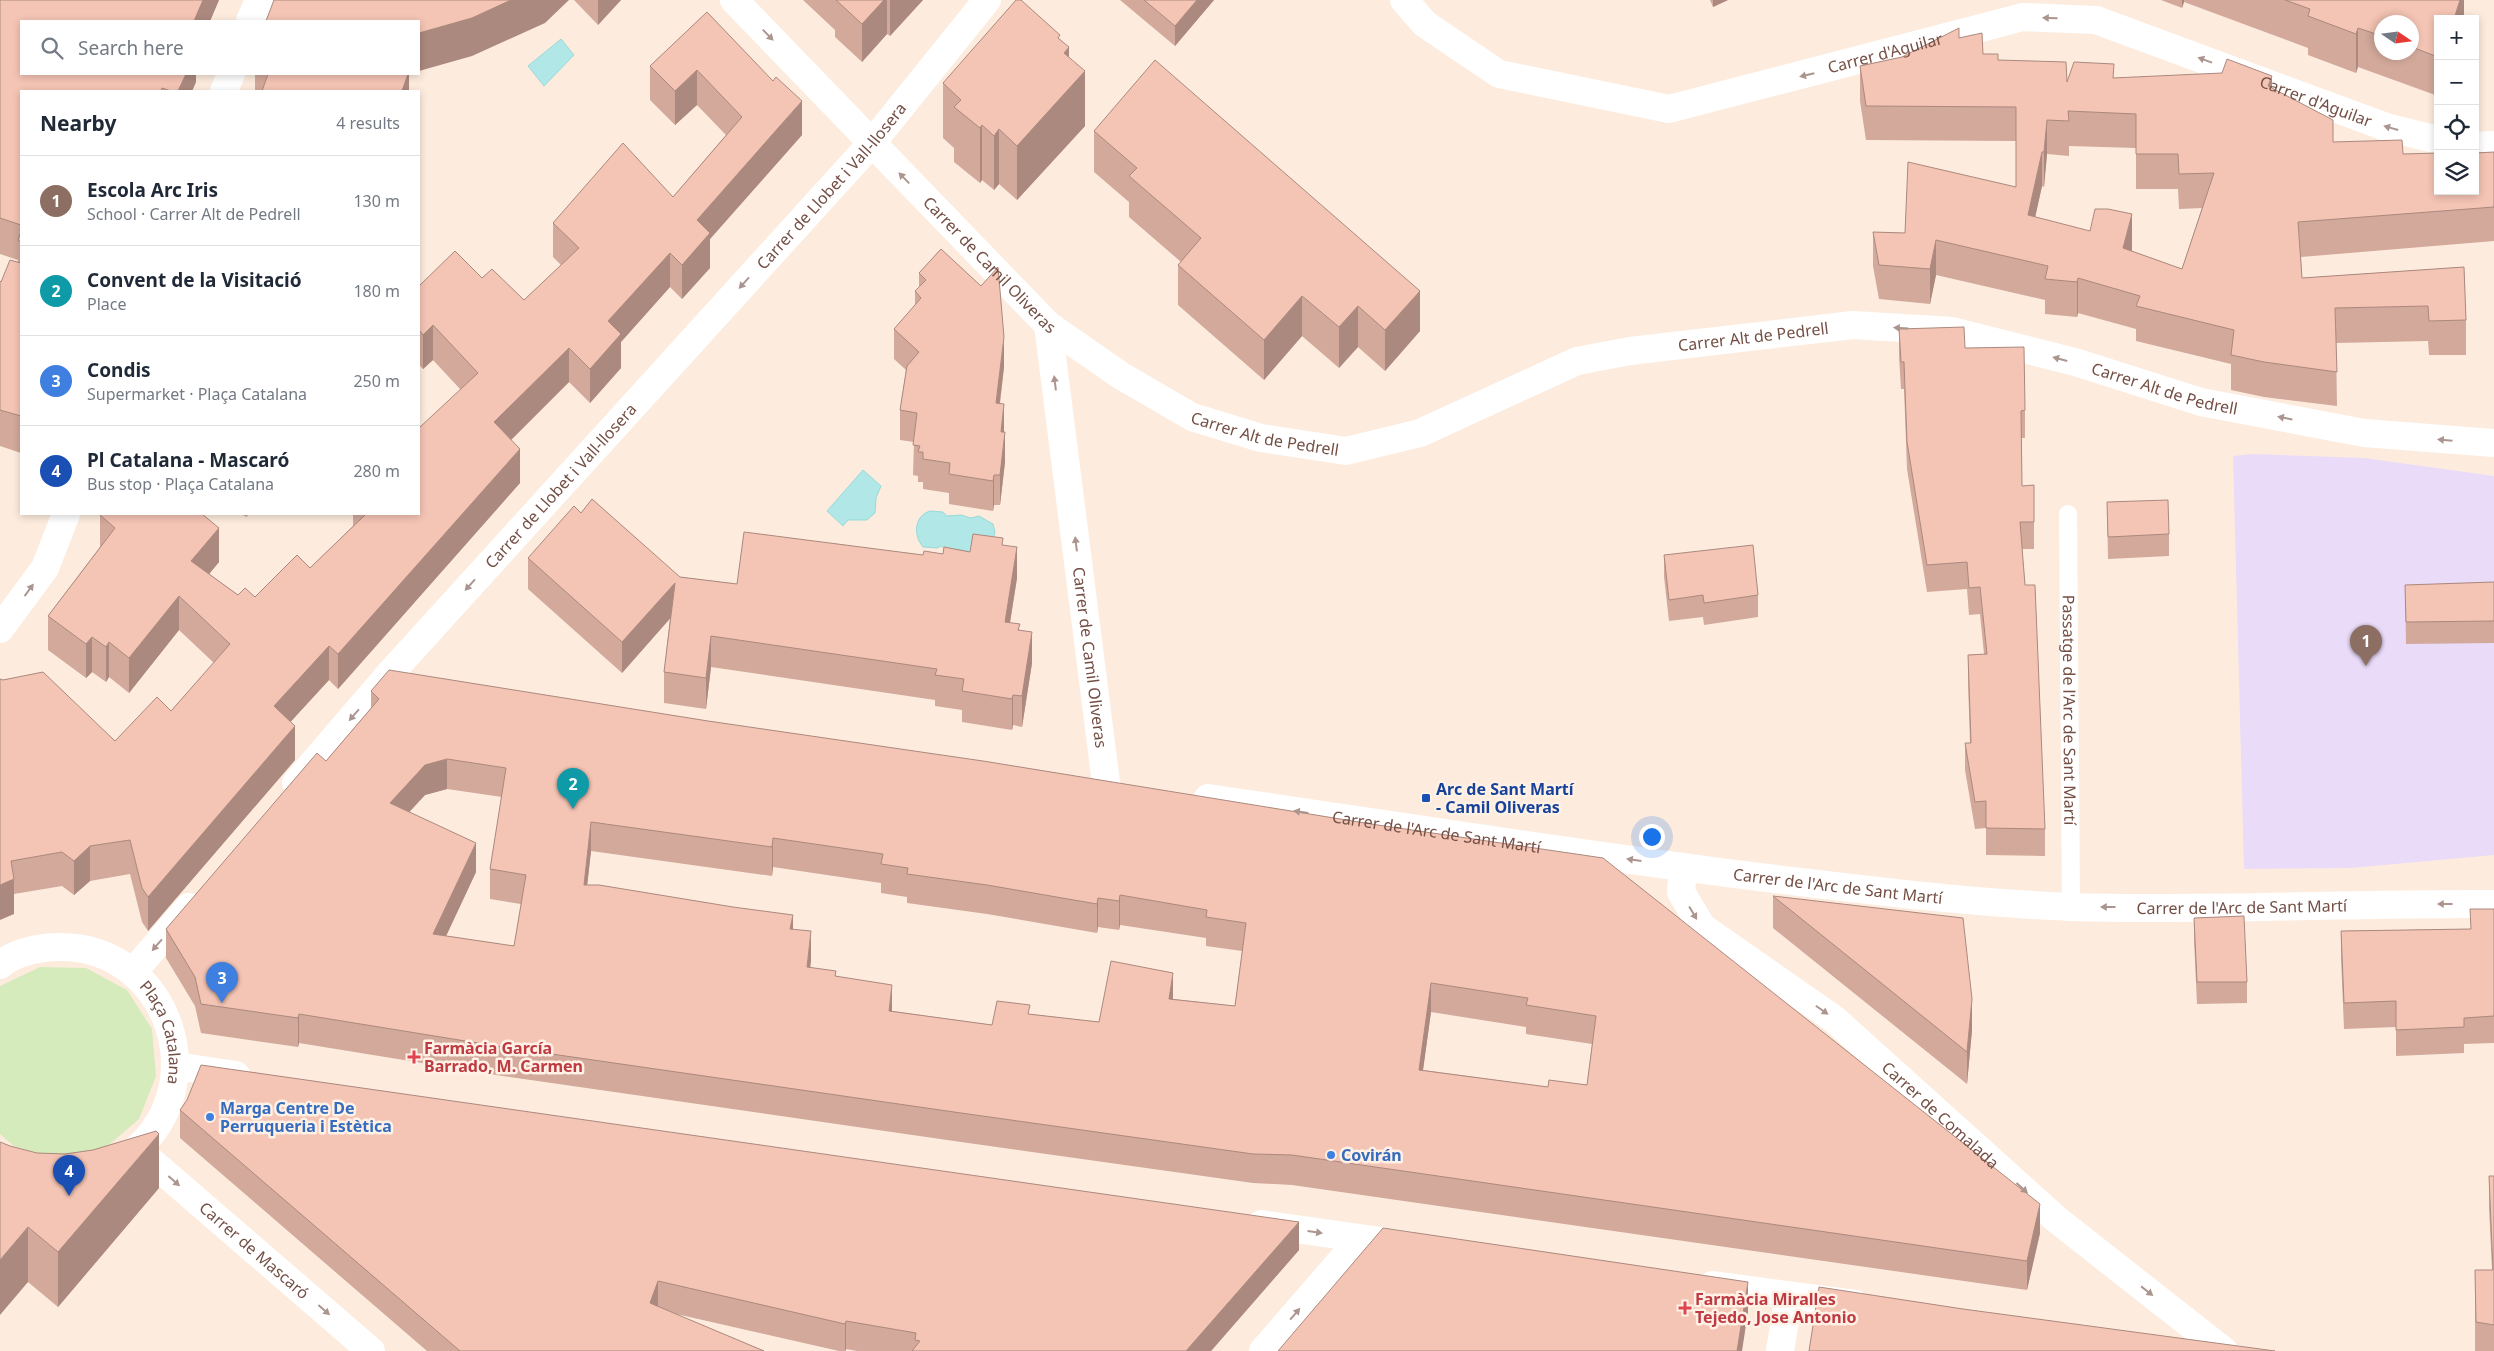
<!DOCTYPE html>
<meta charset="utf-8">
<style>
body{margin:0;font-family:"Noto Sans",sans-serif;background:#f6f6f7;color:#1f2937}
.controls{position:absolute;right:15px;top:15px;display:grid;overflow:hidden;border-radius:0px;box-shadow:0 2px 8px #0003}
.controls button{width:45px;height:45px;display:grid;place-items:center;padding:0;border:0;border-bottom:1px solid #e0e1e3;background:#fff;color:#1f2937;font:25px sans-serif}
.compass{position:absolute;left:2374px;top:15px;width:45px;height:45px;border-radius:50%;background:#fff;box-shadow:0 2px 8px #0003;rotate:103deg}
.you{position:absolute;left:1651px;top:836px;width:18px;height:18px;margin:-12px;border:4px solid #fff;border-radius:50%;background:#1a73e8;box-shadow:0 0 0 8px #1a73e833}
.badge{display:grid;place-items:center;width:32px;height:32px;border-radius:50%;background:#0b8043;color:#fff;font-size:16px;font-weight:700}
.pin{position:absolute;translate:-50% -41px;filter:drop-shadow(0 1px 2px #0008)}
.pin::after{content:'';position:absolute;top:26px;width:18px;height:15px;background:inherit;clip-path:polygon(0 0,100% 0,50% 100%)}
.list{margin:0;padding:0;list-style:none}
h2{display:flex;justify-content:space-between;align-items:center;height:65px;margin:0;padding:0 20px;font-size:21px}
h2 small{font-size:16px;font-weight:400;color:#747a83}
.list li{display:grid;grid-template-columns:32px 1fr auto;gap:15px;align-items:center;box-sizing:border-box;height:90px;padding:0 20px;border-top:1px solid #e0e1e3}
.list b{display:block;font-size:19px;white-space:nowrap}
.list p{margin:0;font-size:16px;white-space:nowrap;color:#747a83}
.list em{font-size:16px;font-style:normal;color:#747a83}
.icon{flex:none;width:28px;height:28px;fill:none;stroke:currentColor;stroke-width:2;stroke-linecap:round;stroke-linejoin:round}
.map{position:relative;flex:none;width:2494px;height:1351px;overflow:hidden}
.search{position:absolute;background:#fff;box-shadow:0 2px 8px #0003;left:20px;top:20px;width:400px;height:55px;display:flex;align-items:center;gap:12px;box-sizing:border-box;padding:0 18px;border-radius:0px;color:#747a83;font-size:19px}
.panel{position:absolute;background:#fff;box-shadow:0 2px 8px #0003;left:20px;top:90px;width:400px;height:425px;border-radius:0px}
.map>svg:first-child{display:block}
.education{fill:#eadbf9}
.green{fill:#d6ebbc}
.water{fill:#b2e7e7;stroke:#98d9d9}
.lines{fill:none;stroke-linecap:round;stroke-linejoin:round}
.lane{stroke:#fff;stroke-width:18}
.street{stroke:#fff;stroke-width:28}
.wall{fill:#d2a99b;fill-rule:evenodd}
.shaded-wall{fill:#ab897e}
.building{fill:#f4c4b4;stroke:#ab897e;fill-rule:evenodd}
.oneway{fill:#ac958f}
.transit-dot{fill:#1a4fb4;stroke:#fff1e5;stroke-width:2}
.health-dot{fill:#e0444e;stroke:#fff1e5;stroke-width:2}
.shop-dot{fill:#3f7fe0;stroke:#fff1e5;stroke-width:2}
.labels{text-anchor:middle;stroke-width:5;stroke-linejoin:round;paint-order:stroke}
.street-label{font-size:16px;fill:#744f45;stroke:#fff1e5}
.transit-label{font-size:16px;font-weight:bold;fill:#164399;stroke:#fff1e5;text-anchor:start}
.health-label{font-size:16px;font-weight:bold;fill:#be3a42;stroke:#fff1e5;text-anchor:start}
.shop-label{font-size:16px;font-weight:bold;fill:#366cbe;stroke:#fff1e5;text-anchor:start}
</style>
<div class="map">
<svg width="2494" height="1351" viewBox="0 0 2494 1351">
<rect width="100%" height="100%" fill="#fdecde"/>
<path class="education" d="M 2253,454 L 2364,458 L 2494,476 L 2494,855 L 2351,868 L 2244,869 L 2233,456 Z"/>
<path class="green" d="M 40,967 L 86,968 L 127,990 L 152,1029 L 156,1076 L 139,1119 L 104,1149 L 58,1159 L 14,1146 L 0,1134 L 0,986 Z"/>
<path class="water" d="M 561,39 L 574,55 L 544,86 L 528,66 Z
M 863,470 L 881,486 L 876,498 L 875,513 L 867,520 L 848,520 L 843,526 L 827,511 Z
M 930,511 L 943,512 L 947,516 L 961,515 L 971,518 L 979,516 L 993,524 L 995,532 L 991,548 L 971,553 C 962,547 950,553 941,546 L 937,548 L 923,547 C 913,535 914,516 930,511 Z"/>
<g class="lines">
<path class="lane" id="s1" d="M 2068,514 L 2071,907"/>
<g class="street">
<path id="s2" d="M 734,0 L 1048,325 L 1120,375 L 1192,417 L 1261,438 L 1346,451 L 1420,433 L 1577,361 L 1630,351 L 1853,325 L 1952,331 L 2075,362 L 2201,402 L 2364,433 L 2494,443"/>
<path id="s3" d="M 1404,0 L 1425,24 L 1499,74 L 1669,109 L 2023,17 L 2096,20 L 2386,127 L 2438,140"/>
<path d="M 250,21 L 259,0"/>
<path d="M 224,91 L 231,74"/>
<path d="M 2475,146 L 2494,145"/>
<path id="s4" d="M 1048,325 L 1106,783"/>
<path d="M 0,629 L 45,568 L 66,514"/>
<path id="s5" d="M 296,783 L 386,678 L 871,144 L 987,0"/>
<path id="s6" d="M 1208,798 C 1394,825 1580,855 1767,878 C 1868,890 1970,903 2072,907 C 2212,911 2353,903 2494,904"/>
<path id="s7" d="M 1683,868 L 1681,892 L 1702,927 L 1834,1019 L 2056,1219 L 2224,1351"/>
<path id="s8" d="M 0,965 C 15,952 36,948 57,947 C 171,944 219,1093 125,1158"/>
<path d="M 133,972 L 189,907"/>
<path d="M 176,1066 L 236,1075"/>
<path id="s9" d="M 137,1149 L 371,1351"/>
<path d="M 1261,1224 L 1409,1245"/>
<path d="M 1712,1285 L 1855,1304"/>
<path d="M 1263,1351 L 1360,1239"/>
<path d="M 1780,1351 L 1789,1295"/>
</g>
</g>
<path class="wall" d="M 0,0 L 219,0 L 210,21 L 21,21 L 196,74 L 196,82 L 192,91 L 21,91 L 21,453 L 0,446 L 0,281 L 1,282 L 18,262 L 18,260 L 0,254 Z
M 574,0 L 621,0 L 598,25 Z
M 803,0 L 923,0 L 890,36 L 887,34 L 862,62 L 835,37 L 835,30 Z
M 1120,0 L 1214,0 L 1175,46 Z
M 1710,0 L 1728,0 L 1713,7 Z
M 2161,0 L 2464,0 L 2464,19 L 2438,19 L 2438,96 L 2358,67 L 2356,73 L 2308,55 L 2308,48 L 2184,2 L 2182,8 ZM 2382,22 L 2412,22 L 2412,52 L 2382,52 Z
M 707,12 L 802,135 L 710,239 L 710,268 L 682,299 L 670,287 L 621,342 L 621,368 L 590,403 L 569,382 L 511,440 L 520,483 L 338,689 L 329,680 L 290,722 L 295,760 L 148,931 L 142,922 L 130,874 L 90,881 L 74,895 L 62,886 L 14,894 L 14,914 L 0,679 L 115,741 L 171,711 L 214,663 L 179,630 L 129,693 L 109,677 L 106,682 L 92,672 L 86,678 L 48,650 L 48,616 L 100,547 L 100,515 L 219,562 L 209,574 L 238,595 L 255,597 L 310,568 L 353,526 L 353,514 L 419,514 L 460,389 L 433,360 L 423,369 L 419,365 L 419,286 L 482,278 L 524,300 L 561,265 L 553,257 L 553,223 L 673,197 L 726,135 L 697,105 L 675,125 L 650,100 L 650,66 Z
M 1959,38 L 1983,54 L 1998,60 L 2067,82 L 2114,78 L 2272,88 L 2333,142 L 2403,154 L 2494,152 L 2494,241 L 2301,257 L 2302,278 L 2464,267 L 2466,320 L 2466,355 L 2429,355 L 2428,341 L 2336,343 L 2337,406 L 2264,397 L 2231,390 L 2231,364 L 2136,341 L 2136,329 L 2078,313 L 2077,317 L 2045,314 L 2045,300 L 1936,275 L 1930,304 L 1879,299 L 1873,266 L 1873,232 L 1905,233 L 2016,187 L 2016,141 L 1866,140 L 1860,101 L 1860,66 L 1902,57 ZM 2069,146 L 2136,148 L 2136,189 L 2178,189 L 2179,209 L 2202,208 L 2182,269 L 2132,251 L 2132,249 L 2035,217 L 2042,186 L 2044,187 L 2047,154 L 2069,156 Z
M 1060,39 L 1069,57 L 1085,126 L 1017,200 L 999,184 L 994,190 L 982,180 L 980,183 L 954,162 L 954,148 L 943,138 L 943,83 Z
M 255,74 L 410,74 L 409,74 L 409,91 L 255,91 Z
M 1094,131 L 1420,331 L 1385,371 L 1358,347 L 1339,368 L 1302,336 L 1264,380 L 1178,305 L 1178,265 L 1181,262 L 1129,217 L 1129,202 L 1094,172 Z
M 941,249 L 1004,367 L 1000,404 L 1004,432 L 1005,462 L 1000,505 L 994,505 L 993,511 L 949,504 L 949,493 L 923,489 L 923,482 L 918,482 L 918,476 L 913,475 L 914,442 L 900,440 L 900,410 L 906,370 L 894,359 L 894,329 L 915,305 L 915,291 L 919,287 L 919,273 Z
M 1899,329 L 1965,348 L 2025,410 L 2025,438 L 2021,438 L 2022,486 L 2034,485 L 2034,549 L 2022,549 L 2045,829 L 2045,856 L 1986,855 L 1986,828 L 1975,829 L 1965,770 L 1965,743 L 1970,743 L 1968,682 L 1968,655 L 1984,654 L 1980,614 L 1969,615 L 1967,589 L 1927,592 L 1907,469 L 1904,389 L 1901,389 L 1899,356 Z
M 2107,502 L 2169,534 L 2169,556 L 2108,559 Z
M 581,513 L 680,577 L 737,584 L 923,555 L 943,554 L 970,552 L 1003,545 L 1017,578 L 1010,623 L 1020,630 L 1032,663 L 1022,727 L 1013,725 L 1012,730 L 962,722 L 962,710 L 935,706 L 935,700 L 711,667 L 706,709 L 664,703 L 664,672 L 670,618 L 622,673 L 528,589 L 528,558 Z
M 240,514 L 248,514 L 247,517 Z
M 1664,555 L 1758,595 L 1758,617 L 1704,625 L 1703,617 L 1669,621 L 1664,577 Z
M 2494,582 L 2494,643 L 2406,644 L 2405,585 Z
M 371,691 L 708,721 L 1371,824 L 2040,1233 L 2027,1290 L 1292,1185 L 1253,1183 L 961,1142 L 496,1075 L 299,1043 L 298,1047 L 201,1033 L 195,1006 L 166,958 L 166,929 L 326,761 L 371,708 ZM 447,789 L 502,797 L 490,869 L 490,899 L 521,904 L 514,946 L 446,936 L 476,872 L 409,812 L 425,795 ZM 591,851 L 772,876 L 773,867 L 881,883 L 881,893 L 907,897 L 907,903 L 987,914 L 1097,933 L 1098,927 L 1119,930 L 1120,925 L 1206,938 L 1206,946 L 1242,951 L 1235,1006 L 1173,999 L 1099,1022 L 1030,1014 L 992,1025 L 892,1011 L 836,976 L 810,968 L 811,960 L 793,930 L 587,885 ZM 1431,1012 L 1526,1027 L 1526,1034 L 1592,1044 L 1587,1085 L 1548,1087 L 1423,1070 Z
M 1773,896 L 1972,1030 L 1967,1084 L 1773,928 Z
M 2494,909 L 2494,1043 L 2464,1044 L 2464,1053 L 2396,1056 L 2396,1027 L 2344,1029 L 2341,958 L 2341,931 L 2470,929 Z
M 2194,918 L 2247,982 L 2247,1003 L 2197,1004 L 2194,940 Z
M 180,1110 L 1299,1250 L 1211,1351 L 857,1351 L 846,1349 L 846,1351 L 839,1351 L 672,1313 L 764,1351 L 427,1351 L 180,1138 Z
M 10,1146 L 159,1188 L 58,1307 L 28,1282 Z
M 2489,1176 L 2494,1176 L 2494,1351 L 2475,1351 L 2475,1270 L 2492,1270 L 2489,1208 Z"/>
<path class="shaded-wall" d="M 203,0 L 219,0 L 210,21 L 194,21 Z
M 511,0 L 569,0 L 545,23 L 472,56 L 419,71 L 419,33 Z
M 598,0 L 621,0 L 598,25 Z
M 884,0 L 887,0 L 887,34 L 862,62 L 862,24 Z
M 890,0 L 923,0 L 890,36 Z
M 1197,0 L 1214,0 L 1175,46 L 1175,26 Z
M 1713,0 L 1728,0 L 1713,7 Z
M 2182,0 L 2184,0 L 2184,2 L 2182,8 Z
M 2460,0 L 2464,0 L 2464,19 L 2454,19 Z
M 2358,28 L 2358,67 L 2356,73 L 2356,34 Z
M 1069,47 L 1069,88 L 1085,71 L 1085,126 L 1017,200 L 1017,146 L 1064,53 Z
M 697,70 L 697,105 L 675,125 L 675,91 Z
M 186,74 L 196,74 L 196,82 L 192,91 L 178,91 Z
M 371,74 L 410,74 L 409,74 L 409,91 L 402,91 Z
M 2272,76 L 2272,110 L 2268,86 Z
M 802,101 L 802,135 L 710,239 L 710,268 L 682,299 L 682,265 L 697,220 Z
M 2047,120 L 2047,154 L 2044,187 L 2044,152 Z
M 982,125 L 982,180 L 980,183 L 980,128 Z
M 999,129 L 999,184 L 994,190 L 994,136 Z
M 2042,152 L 2042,186 L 2028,250 L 2028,215 Z
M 2132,214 L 2132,249 L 2123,283 L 2123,248 Z
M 1936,240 L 1936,275 L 1930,304 L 1930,269 Z
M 670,253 L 670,287 L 621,342 L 621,368 L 590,403 L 590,369 L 608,321 Z
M 2078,278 L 2078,313 L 2077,317 L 2077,282 Z
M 1420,291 L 1420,331 L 1385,371 L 1385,330 Z
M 1302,296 L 1302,336 L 1264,380 L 1264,340 Z
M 1358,306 L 1358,347 L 1339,368 L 1339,327 Z
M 433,325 L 433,360 L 423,369 L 423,335 Z
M 1004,337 L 1004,367 L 996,433 L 996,403 Z
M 569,348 L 569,382 L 494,457 L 494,422 Z
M 1004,404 L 1004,434 L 1001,432 Z
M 1005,432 L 1005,462 L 1000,505 L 1000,475 Z
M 520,449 L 520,483 L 338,689 L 338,654 Z
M 994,475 L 994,505 L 993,511 L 993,481 Z
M 219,528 L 219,562 L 191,596 L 191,561 Z
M 1017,547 L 1017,578 L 1005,653 L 1005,622 Z
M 675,583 L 675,613 L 622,673 L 622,642 Z
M 179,596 L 179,630 L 129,693 L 129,658 Z
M 1032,632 L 1032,663 L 1022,727 L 1022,696 Z
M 711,636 L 711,667 L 706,709 L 706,678 Z
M 92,637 L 92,672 L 86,678 L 86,644 Z
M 109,642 L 109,677 L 106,682 L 106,647 Z
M 329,646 L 329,680 L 274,740 L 274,706 Z
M 1013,695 L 1013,725 L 1012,730 L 1012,699 Z
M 295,726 L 295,760 L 148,931 L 148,897 Z
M 447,759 L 447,789 L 425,795 L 390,833 L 390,803 L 425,765 Z
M 591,822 L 591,851 L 584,914 L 584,885 Z
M 773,838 L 773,867 L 772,876 L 772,847 Z
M 476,843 L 476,872 L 433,964 L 433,934 Z
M 90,846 L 90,881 L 74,895 L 74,861 Z
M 14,879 L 14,914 L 0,920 L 0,885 Z
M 1120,895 L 1120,925 L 1119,930 L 1119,901 Z
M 1098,898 L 1098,927 L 1097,933 L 1097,904 Z
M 793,915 L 793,944 L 790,929 Z
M 811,931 L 811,960 L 807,996 L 807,967 Z
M 1173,973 L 1173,1002 L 1169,999 Z
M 1431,983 L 1431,1012 L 1419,1099 L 1419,1070 Z
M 892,985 L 892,1014 L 889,1011 Z
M 1972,999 L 1972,1030 L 1967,1084 L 1967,1052 Z
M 299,1014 L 299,1043 L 298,1047 L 298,1018 Z
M 159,1134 L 159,1188 L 58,1307 L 58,1252 Z
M 2040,1204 L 2040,1233 L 2027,1290 L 2027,1261 Z
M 1299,1222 L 1299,1250 L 1211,1351 L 1186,1351 Z
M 28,1227 L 28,1282 L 0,1315 L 0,1260 Z
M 658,1281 L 658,1309 L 650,1303 Z
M 1748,1282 L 1748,1312 L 1742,1351 L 1737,1351 Z
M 846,1321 L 846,1349 L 845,1351 L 845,1324 Z"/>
<path class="building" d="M 0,0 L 203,0 L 194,21 L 21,21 L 21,74 L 186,74 L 178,91 L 171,91 L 162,88 L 161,91 L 21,91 L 21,225 L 0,218 Z
M 274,0 L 511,0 L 472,18 L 419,33 L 419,21 L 266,21 Z
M 836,0 L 884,0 L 862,24 Z
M 1016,0 L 1021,0 L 1060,35 L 1058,38 L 1069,47 L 1064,53 L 1085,71 L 1017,146 L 999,129 L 994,136 L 982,125 L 980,128 L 954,107 L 961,100 L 943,83 Z
M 1144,0 L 1197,0 L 1175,26 Z
M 2285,0 L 2460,0 L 2454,19 L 2438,19 L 2438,57 L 2412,47 L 2412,22 L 2382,22 L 2382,36 L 2358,28 L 2356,34 L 2308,16 L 2310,9 Z
M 707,12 L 773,81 L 776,77 L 802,101 L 697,220 L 710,233 L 682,265 L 670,253 L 608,321 L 621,334 L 590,369 L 569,348 L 494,422 L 520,449 L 338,654 L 329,646 L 274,706 L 295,726 L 148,897 L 142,888 L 130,840 L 90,846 L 74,861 L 62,852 L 11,861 L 14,879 L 0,885 L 0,679 L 3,680 L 43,672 L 115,741 L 157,697 L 171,711 L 230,644 L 179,596 L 129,658 L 109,642 L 106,647 L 92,637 L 86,644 L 48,616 L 115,528 L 100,515 L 102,514 L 202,514 L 219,528 L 191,561 L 238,595 L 245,588 L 255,597 L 297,555 L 310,568 L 366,514 L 419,514 L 419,428 L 478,373 L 433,325 L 423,335 L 419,330 L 419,286 L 455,251 L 482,278 L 492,269 L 524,300 L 579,248 L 553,223 L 623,143 L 673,197 L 742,117 L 697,70 L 675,91 L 650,66 Z
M 1959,28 L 1959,38 L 1982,33 L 1983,54 L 1998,54 L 1998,60 L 2066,62 L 2067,82 L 2074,62 L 2114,64 L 2113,78 L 2222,73 L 2227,59 L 2272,76 L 2268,86 L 2333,120 L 2333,142 L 2402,140 L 2403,154 L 2438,153 L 2438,191 L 2475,191 L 2475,153 L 2494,152 L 2494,207 L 2298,222 L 2302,278 L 2464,267 L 2466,320 L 2429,321 L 2428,306 L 2335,308 L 2337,372 L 2264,362 L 2231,355 L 2234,330 L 2136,306 L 2140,296 L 2078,278 L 2077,282 L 2045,279 L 2048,266 L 1936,240 L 1930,269 L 1879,265 L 1873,232 L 1905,233 L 1908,162 L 2016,187 L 2016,107 L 1866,106 L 1860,66 L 1902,57 ZM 2068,111 L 2136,114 L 2136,154 L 2178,154 L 2179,174 L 2214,173 L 2182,269 L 2123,248 L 2132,214 L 2108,209 L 2095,209 L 2090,231 L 2028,215 L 2042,152 L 2044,152 L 2047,120 L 2069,121 Z
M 1155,60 L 1420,291 L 1385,330 L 1358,306 L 1339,327 L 1302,296 L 1264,340 L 1178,265 L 1201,238 L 1129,176 L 1137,168 L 1094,131 Z
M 268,74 L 408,74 L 402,91 L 262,91 Z
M 21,231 L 21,242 L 18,240 Z
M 941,249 L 981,286 L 998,267 L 1004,337 L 996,403 L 1004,404 L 1001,432 L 1005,432 L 1000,475 L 994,475 L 993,481 L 949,474 L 950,463 L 923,459 L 923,452 L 918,452 L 920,446 L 913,445 L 917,413 L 900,410 L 907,366 L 919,352 L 894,329 L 921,298 L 915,291 L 926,280 L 919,273 Z
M 10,260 L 21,263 L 21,416 L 0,410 L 0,281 L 1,282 Z
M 1964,327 L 1965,348 L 2024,347 L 2025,410 L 2021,411 L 2022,486 L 2034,485 L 2034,522 L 2020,522 L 2025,585 L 2035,585 L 2045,829 L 1986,828 L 1986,801 L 1975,802 L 1965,743 L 1971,743 L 1968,655 L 1987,654 L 1980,587 L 1969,588 L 1967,562 L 1927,565 L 1907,442 L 1904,362 L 1901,362 L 1899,329 Z
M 592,499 L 680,577 L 737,584 L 744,532 L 923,555 L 924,551 L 943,554 L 944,547 L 970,552 L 973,534 L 1003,538 L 1002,545 L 1017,547 L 1005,622 L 1020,624 L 1018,630 L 1032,632 L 1022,696 L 1013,695 L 1012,699 L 962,691 L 964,679 L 935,675 L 937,669 L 711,636 L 706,678 L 664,672 L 675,583 L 622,642 L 528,558 L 574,506 L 581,513 Z
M 2168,500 L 2169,534 L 2108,537 L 2107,502 Z
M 1753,545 L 1758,595 L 1704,603 L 1703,595 L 1669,600 L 1664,555 Z
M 2494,582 L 2494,621 L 2406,622 L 2405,585 Z
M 389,670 L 708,721 L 983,761 L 1371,824 L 1603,858 L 2040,1204 L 2027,1261 L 1292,1155 L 1253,1154 L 961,1113 L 496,1046 L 299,1014 L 298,1018 L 201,1004 L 195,977 L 166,929 L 317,753 L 326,761 L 379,699 L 371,691 ZM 447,759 L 506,768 L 490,869 L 526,875 L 514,946 L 433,934 L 476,843 L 390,803 L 425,765 ZM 591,822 L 772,847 L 773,838 L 883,854 L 881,864 L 908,868 L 907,874 L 987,885 L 1097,904 L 1098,898 L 1119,901 L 1120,895 L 1207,910 L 1206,917 L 1246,923 L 1235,1006 L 1169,999 L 1173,973 L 1111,961 L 1099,1022 L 1028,1014 L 1030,1005 L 997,1001 L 992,1025 L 889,1011 L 892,985 L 835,976 L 836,971 L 807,967 L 811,931 L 790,929 L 793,915 L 733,907 L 599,885 L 584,885 ZM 1431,983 L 1528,998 L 1526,1005 L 1596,1016 L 1587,1085 L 1549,1080 L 1548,1087 L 1419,1070 Z
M 1773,896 L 1963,918 L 1972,999 L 1967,1052 Z
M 2470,909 L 2494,909 L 2494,1016 L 2464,1018 L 2464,1027 L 2396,1030 L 2396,1001 L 2344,1003 L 2341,931 L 2471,929 Z
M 2244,916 L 2247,982 L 2197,982 L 2194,918 Z
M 201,1065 L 1299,1222 L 1186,1351 L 912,1351 L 920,1341 L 915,1340 L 916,1333 L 846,1321 L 845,1324 L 658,1281 L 650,1303 L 764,1351 L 460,1351 L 180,1110 L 187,1100 Z
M 156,1131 L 159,1134 L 58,1252 L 28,1227 L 0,1260 L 0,1142 L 10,1146 L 37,1153 L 65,1154 L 93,1150 Z
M 2489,1176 L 2494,1176 L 2494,1325 L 2476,1322 L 2475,1270 L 2493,1270 Z
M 1383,1228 L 1748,1282 L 1737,1351 L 1278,1351 Z
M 1819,1287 L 1963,1309 L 2275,1351 L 1809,1351 Z"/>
<defs><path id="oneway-solid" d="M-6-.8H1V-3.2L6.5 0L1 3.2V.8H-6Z" transform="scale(1.25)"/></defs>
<g class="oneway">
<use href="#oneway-solid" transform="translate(2050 18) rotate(-178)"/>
<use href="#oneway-solid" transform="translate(768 35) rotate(46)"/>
<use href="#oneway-solid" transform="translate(2205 60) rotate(-160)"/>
<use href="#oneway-solid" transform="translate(1807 75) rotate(167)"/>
<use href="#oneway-solid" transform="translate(2391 128) rotate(-164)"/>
<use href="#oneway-solid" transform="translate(904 178) rotate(-134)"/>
<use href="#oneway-solid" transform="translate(744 283) rotate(132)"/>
<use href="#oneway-solid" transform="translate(1901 328) rotate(-177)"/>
<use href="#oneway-solid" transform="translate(2060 359) rotate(-165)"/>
<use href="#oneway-solid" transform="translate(1055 383) rotate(-97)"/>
<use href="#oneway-solid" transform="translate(2285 418) rotate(-169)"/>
<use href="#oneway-solid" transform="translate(2445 440) rotate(-175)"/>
<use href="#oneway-solid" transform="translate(1076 544) rotate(-97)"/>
<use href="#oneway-solid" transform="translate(470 585) rotate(132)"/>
<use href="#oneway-solid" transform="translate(29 590) rotate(-54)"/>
<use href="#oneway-solid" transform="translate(354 715) rotate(131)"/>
<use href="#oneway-solid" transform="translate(1301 812) rotate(-172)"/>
<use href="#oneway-solid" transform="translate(1634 860) rotate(-172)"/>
<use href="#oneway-solid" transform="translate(2445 904) rotate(-180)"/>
<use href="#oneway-solid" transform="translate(2108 907) rotate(-180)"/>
<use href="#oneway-solid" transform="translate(1693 913) rotate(59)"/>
<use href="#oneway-solid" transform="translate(157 945) rotate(131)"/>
<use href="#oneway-solid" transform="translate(1822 1010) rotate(35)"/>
<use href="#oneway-solid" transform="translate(174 1181) rotate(41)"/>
<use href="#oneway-solid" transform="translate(2022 1188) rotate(42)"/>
<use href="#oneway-solid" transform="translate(1315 1232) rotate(8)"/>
<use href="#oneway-solid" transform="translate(2147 1291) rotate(38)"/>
<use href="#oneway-solid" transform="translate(324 1310) rotate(41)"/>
<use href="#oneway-solid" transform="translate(1295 1314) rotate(-49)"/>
</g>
<rect class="transit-dot" x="1421" y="793" width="10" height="10" rx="2.5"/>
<g class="health-dot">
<path d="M411.5 1049.5h5v5h5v5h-5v5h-5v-5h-5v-5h5z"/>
<path d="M1682.5 1300.5h5v5h5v5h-5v5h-5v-5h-5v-5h5z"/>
</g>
<g class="shop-dot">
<circle cx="210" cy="1117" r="5"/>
<circle cx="1331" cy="1155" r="5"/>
</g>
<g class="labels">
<g class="street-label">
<text dy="6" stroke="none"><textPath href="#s3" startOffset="518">Carrer d'Aguilar</textPath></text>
<text dy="6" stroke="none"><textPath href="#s3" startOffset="968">Carrer d'Aguilar</textPath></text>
<text dy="6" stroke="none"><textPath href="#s5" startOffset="802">Carrer de Llobet i Vall-llosera</textPath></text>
<text dy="6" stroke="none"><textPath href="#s2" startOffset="368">Carrer de Camil Oliveras</textPath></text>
<text dy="6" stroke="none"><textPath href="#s2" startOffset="1208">Carrer Alt de Pedrell</textPath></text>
<text dy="6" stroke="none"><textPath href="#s2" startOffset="1628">Carrer Alt de Pedrell</textPath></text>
<text dy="6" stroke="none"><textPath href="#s2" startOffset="698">Carrer Alt de Pedrell</textPath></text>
<text dy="6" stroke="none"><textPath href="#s5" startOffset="398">Carrer de Llobet i Vall-llosera</textPath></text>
<text dy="6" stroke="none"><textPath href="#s4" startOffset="335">Carrer de Camil Oliveras</textPath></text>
<text dy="6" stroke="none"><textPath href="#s1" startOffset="196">Passatge de l'Arc de Sant Martí</textPath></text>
<text dy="6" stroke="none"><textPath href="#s6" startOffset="231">Carrer de l'Arc de Sant Martí</textPath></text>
<text dy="6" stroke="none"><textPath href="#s6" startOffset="636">Carrer de l'Arc de Sant Martí</textPath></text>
<text dy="6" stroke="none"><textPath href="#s6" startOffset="1041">Carrer de l'Arc de Sant Martí</textPath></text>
<text dy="6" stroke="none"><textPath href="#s8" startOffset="212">Plaça Catalana</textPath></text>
<text dy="6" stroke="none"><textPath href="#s7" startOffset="369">Carrer de Comalada</textPath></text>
<text dy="6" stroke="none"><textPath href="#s9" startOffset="155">Carrer de Mascaró</textPath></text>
</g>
<g class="transit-label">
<text x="1436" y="795">Arc de Sant Martí<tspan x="1436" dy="18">- Camil Oliveras</tspan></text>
</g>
<g class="health-label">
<text x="424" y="1054">Farmàcia García<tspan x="424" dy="18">Barrado, M. Carmen</tspan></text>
<text x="1695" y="1305">Farmàcia Miralles<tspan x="1695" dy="18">Tejedo, Jose Antonio</tspan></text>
</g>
<g class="shop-label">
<text x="220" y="1114">Marga Centre De<tspan x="220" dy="18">Perruqueria i Estètica</tspan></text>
<text x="1341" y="1161">Covirán</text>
</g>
</g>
</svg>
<div class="controls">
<button>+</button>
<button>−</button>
<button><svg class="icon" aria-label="locate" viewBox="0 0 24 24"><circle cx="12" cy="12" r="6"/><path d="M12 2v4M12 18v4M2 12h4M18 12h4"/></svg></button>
<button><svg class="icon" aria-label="layers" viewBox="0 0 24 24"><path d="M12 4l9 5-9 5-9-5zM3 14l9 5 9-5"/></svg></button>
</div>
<svg class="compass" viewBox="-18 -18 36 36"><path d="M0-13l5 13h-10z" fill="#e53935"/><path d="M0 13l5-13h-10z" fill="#747a83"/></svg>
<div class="you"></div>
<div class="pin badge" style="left:2366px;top:666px;background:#8d6e63">1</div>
<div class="pin badge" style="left:573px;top:809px;background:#0f9aa8">2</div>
<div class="pin badge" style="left:222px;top:1003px;background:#3f7fe0">3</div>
<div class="pin badge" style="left:69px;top:1196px;background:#1a4fb4">4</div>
<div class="search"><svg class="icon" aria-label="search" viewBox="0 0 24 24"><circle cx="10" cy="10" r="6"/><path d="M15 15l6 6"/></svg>Search here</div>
<section class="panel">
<h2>Nearby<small>4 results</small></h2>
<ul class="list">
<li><span class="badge" style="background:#8d6e63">1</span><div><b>Escola Arc Iris</b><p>School · Carrer Alt de Pedrell</p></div><em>130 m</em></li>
<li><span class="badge" style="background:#0f9aa8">2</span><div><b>Convent de la Visitació</b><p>Place</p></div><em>180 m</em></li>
<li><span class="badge" style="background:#3f7fe0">3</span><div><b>Condis</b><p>Supermarket · Plaça Catalana</p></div><em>250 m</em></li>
<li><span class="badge" style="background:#1a4fb4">4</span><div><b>Pl Catalana - Mascaró</b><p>Bus stop · Plaça Catalana</p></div><em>280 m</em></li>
</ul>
</section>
</div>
